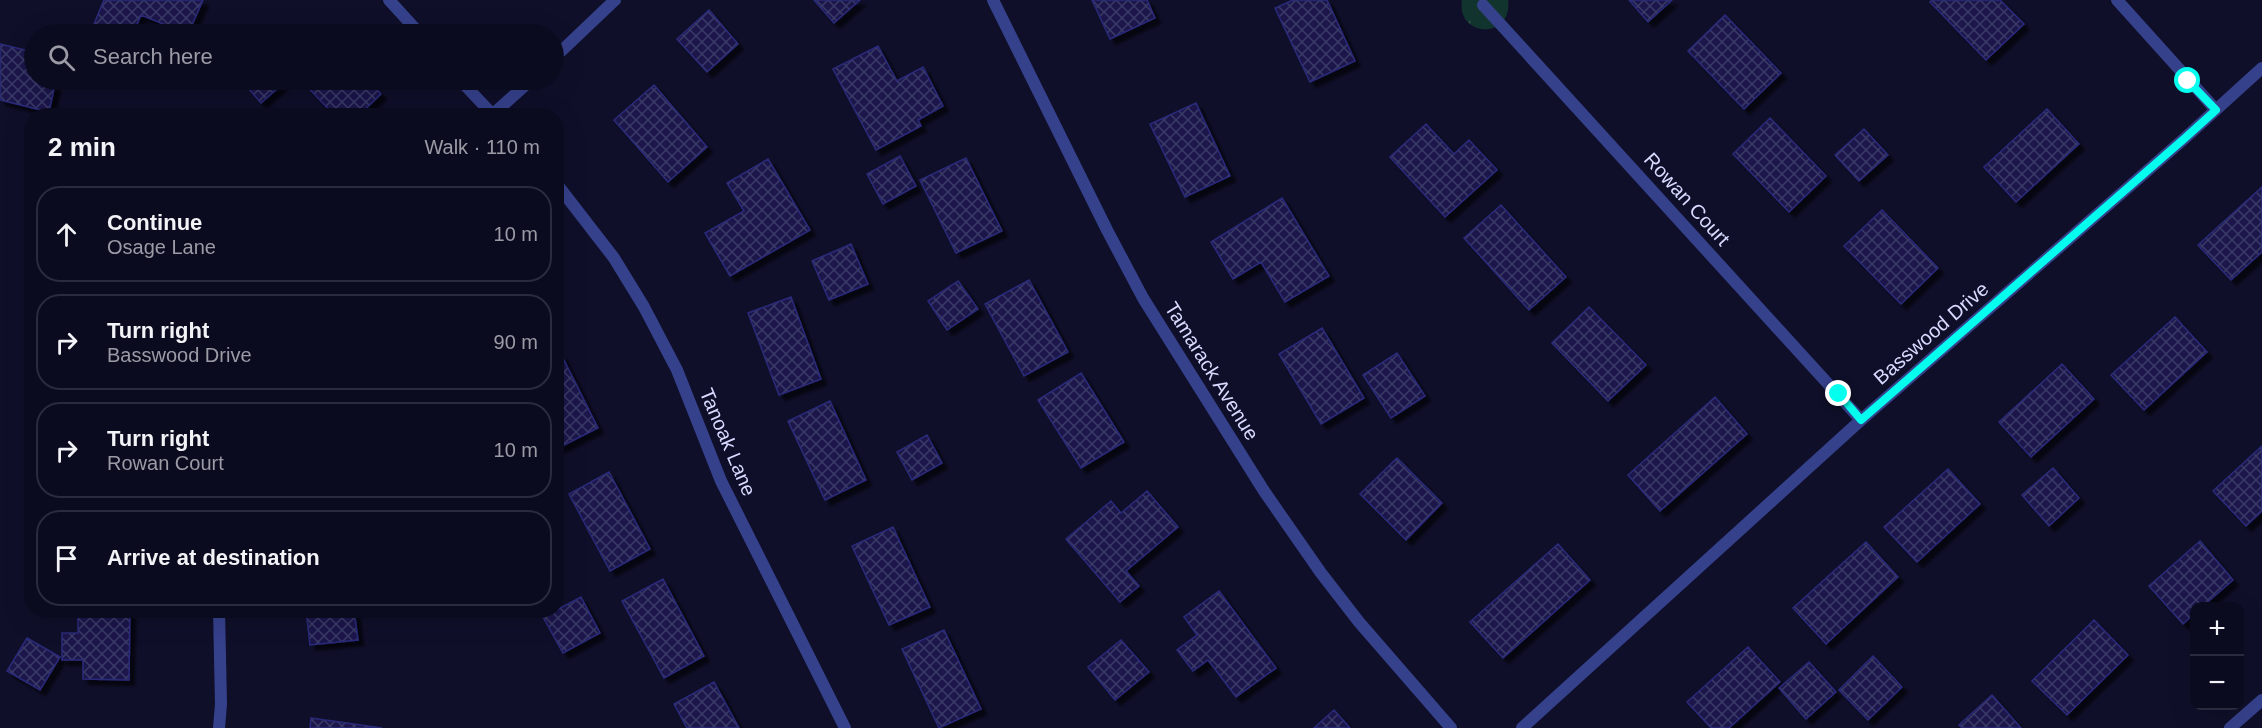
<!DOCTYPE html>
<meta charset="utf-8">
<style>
body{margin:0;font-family:Helvetica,sans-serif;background:#19192d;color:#f1f3f6}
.controls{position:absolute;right:18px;bottom:18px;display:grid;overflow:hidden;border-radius:12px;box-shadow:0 6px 24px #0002}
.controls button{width:54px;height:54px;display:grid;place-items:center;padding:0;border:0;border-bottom:2px solid #2b2b3e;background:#0b0b20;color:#f1f3f6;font:30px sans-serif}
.stop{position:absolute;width:18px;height:18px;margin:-14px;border:4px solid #04ffef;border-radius:50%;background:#fff}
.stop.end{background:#04ffef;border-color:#fff;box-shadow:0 2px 6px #0008}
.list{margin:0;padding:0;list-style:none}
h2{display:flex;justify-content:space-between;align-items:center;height:78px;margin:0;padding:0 24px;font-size:26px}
h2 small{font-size:20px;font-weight:400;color:#9a9ba5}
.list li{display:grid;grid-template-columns:39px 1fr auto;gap:18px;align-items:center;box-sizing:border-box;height:96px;margin:0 12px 12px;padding:0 12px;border:2px solid #2b2b3e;border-radius:24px}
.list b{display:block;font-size:22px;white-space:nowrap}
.list p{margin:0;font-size:20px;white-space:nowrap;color:#9a9ba5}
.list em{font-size:20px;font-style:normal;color:#9a9ba5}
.icon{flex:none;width:33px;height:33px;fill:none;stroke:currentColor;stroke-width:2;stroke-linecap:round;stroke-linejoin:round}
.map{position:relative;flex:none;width:2262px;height:728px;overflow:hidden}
.search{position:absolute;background:#0b0b20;box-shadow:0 6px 24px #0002;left:24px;top:24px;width:540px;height:66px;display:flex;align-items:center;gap:15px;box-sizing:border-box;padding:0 21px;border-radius:33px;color:#9a9ba5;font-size:22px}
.panel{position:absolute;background:#0b0b20;box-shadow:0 6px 24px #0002;left:24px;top:108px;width:540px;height:510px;border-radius:24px}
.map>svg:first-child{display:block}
.grass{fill:url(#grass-tufts)}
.building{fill:url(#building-cross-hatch);stroke:#2c2a7a;stroke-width:1.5;filter:url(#shadow)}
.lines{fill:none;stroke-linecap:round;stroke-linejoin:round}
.minor{stroke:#36418c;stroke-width:12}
.tertiary{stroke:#36418c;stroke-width:12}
.route{stroke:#04ffef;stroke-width:8}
.labels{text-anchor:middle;stroke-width:4.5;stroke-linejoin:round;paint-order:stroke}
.street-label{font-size:20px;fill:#d8daff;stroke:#0f0f2a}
</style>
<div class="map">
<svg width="2262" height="728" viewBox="0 0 2262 728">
<defs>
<pattern id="grass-tufts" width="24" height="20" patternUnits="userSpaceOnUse" patternTransform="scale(1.5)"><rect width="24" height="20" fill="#11352e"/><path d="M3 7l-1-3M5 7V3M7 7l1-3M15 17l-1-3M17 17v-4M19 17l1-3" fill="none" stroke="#33524d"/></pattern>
<pattern id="building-cross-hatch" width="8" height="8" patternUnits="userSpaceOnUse" patternTransform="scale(1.5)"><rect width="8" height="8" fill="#1b194c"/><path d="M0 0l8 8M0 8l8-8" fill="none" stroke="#3b3a67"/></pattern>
<filter id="shadow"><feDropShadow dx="5.5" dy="5.5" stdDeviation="1.5" flood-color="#0009"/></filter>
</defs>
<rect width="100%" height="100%" fill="#0f0f2a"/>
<path class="grass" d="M 1462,0 L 1508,0 C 1513,40 1456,38 1462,0 Z"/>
<path class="building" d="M 104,0 L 203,0 L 188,34 L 141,15 L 133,34 L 120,34 L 94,24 Z
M 814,0 L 860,0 L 834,23 Z
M 1092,0 L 1147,0 L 1155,18 L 1110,39 Z
M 1293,0 L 1327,0 L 1355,61 L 1310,82 L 1275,8 Z
M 1629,0 L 1672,0 L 1648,22 Z
M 1932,0 L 2000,0 L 2024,24 L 1986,60 L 1930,2 Z
M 709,10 L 738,44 L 707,72 L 677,39 Z
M 1725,15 L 1781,73 L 1744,109 L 1688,51 Z
M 0,44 L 34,52 L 34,80 L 56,80 L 49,112 L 0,100 Z
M 878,46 L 897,81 L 923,67 L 943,106 L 918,120 L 921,126 L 876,150 L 833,69 Z
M 241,80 L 287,80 L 261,103 Z
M 301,80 L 368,80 L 381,94 L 358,116 L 335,116 Z
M 654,85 L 707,147 L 668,182 L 614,120 Z
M 1196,103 L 1230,176 L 1185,197 L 1150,124 Z
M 2047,109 L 2079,144 L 2016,202 L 1984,167 Z
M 1770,118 L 1826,176 L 1789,212 L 1733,154 Z
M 1426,124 L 1454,154 L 1469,140 L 1497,170 L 1445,217 L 1390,157 Z
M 1864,129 L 1888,155 L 1859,181 L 1835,155 Z
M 900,156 L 916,186 L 883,204 L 867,174 Z
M 966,158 L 1002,231 L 956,253 L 920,180 Z
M 768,159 L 810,230 L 730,276 L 705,233 L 744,211 L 727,183 Z
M 2262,187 L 2262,252 L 2231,280 L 2198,245 Z
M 1282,198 L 1329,276 L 1285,302 L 1261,262 L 1233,279 L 1211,242 Z
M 1501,205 L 1566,277 L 1529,310 L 1464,238 Z
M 1882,210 L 1938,268 L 1901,304 L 1844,246 Z
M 851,244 L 868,284 L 829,300 L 812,261 Z
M 1029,280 L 1068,352 L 1024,376 L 985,304 Z
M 958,281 L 978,309 L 947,330 L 928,301 Z
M 791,297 L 821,379 L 779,395 L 748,313 Z
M 1589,307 L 1646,365 L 1608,401 L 1552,343 Z
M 2175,317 L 2207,352 L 2144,410 L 2111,375 Z
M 1322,328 L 1364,398 L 1321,424 L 1279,354 Z
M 1397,353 L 1425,396 L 1391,418 L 1363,375 Z
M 561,354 L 598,428 L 556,449 L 556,356 Z
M 2062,364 L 2094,399 L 2031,457 L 1999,422 Z
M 1081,373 L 1124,442 L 1081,468 L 1038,400 Z
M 1715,397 L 1747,434 L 1660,511 L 1628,475 Z
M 830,401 L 866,480 L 825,500 L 788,421 Z
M 927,435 L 942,463 L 912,480 L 897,452 Z
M 2262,446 L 2262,511 L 2246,526 L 2213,491 Z
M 1397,458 L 1442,503 L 1406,540 L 1360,494 Z
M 2053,468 L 2079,498 L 2049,526 L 2022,495 Z
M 1948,469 L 1980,504 L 1917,562 L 1884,527 Z
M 609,472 L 650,549 L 610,571 L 569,494 Z
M 1147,491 L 1178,527 L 1126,571 L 1139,586 L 1120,602 L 1066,539 L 1111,501 L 1121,513 Z
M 893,527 L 930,607 L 889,625 L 852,546 Z
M 2200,541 L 2233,580 L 2203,606 L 2194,606 L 2194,614 L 2183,624 L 2149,586 Z
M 1866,542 L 1898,577 L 1826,644 L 1793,608 Z
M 1558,544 L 1590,580 L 1503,658 L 1470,622 Z
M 663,579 L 704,656 L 664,678 L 622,601 Z
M 1219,591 L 1276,668 L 1236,697 L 1208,660 L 1193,671 L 1177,650 L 1197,635 L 1184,617 Z
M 581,597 L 600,633 L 563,653 L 543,617 Z
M 78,610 L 130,610 L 129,680 L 83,679 L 83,660 L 62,660 L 62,633 L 78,633 Z
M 306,610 L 354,610 L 358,640 L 310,645 Z
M 2094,620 L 2128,655 L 2067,715 L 2032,681 Z
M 944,630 L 981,709 L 939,728 L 902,649 Z
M 27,638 L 60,657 L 40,690 L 7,671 Z
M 1121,640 L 1149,672 L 1115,700 L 1088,667 Z
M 1748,647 L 1780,682 L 1729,728 L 1711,728 L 1687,702 Z
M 1873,656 L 1902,687 L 1868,720 L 1839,690 Z
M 1809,662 L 1836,692 L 1806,719 L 1779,688 Z
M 714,682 L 739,728 L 687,728 L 674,704 Z
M 1992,695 L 2021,728 L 1962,728 L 1959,725 Z
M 1334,710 L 1350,728 L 1314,728 Z
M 311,718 L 382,728 L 310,728 Z"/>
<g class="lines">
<path class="minor" d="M 389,0 L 420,34
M 993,0 L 1107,230 L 1143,298 L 1264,491 L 1321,573 L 1359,622 L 1451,728
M 2117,0 L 2216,110
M 1483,5 L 1861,420
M 554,58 L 615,0
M 460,80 L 494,116
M 491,116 L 531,80
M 556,183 L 614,258 L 644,307 L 677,370 L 721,481 L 845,728
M 219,728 L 221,704 L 219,610
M 1522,728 L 1861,420 L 2185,138 L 2262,68"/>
<path class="tertiary" d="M 2230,728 L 2262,700"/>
</g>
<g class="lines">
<path class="route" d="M 1839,394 L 1861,420 L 2185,138 L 2216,110 L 2188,81"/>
</g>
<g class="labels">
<g class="street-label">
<text transform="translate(1687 199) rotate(48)" y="7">Rowan Court</text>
<text transform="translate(1931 333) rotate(-41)" y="7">Basswood Drive</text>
<text transform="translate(1212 371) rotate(58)" y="7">Tamarack Avenue</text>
<text transform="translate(728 442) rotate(67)" y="7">Tanoak Lane</text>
</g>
</g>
</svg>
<div class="controls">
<button>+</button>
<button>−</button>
</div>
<div class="stop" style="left:2188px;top:81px"></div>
<div class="stop end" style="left:1839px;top:394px"></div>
<div class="search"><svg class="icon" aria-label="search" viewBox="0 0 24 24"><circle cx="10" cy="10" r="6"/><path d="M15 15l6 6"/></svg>Search here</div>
<section class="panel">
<h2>2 min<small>Walk · 110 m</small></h2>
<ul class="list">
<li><svg class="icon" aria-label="ahead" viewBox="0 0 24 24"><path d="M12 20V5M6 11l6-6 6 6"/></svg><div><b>Continue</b><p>Osage Lane</p></div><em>10 m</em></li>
<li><svg class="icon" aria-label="right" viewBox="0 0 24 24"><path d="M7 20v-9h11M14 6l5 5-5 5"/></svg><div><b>Turn right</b><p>Basswood Drive</p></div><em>90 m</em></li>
<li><svg class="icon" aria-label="right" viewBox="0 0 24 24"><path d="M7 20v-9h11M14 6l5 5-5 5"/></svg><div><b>Turn right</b><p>Rowan Court</p></div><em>10 m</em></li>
<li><svg class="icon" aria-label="arrive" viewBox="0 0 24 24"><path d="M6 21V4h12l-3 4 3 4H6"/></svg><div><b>Arrive at destination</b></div></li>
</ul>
</section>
</div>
